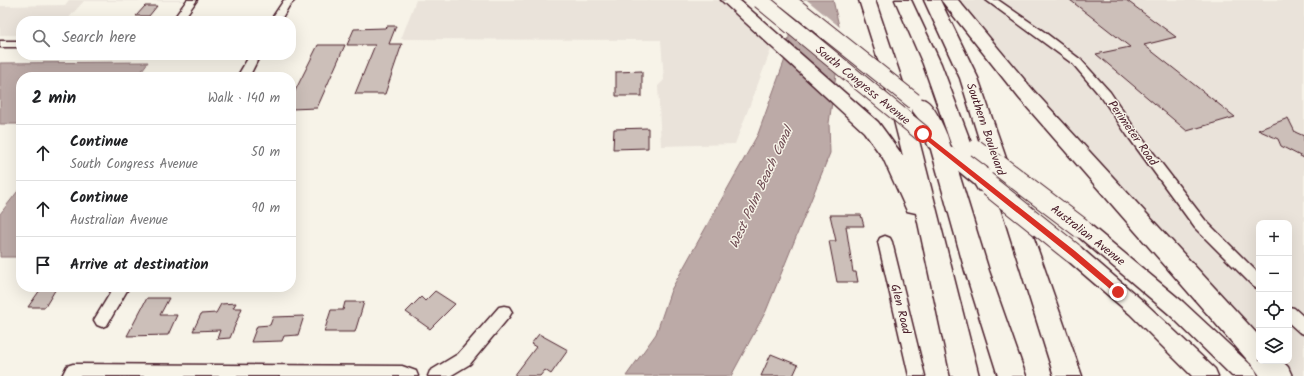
<!DOCTYPE html>
<meta charset="utf-8">
<style>
body{margin:0;font-family:Kalam,sans-serif;background:#f6f6f6;color:#202124}
.controls{position:absolute;right:12px;bottom:12px;display:grid;overflow:hidden;border-radius:8px;box-shadow:0 4px 16px #0002}
.controls button{width:36px;height:36px;display:grid;place-items:center;padding:0;border:0;border-bottom:1px solid #e0e0e0;background:#fff;color:#202124;font:20px sans-serif}
.stop{position:absolute;width:12px;height:12px;margin:-9px;border:3px solid #d93025;border-radius:50%;background:#fff}
.stop.end{background:#d93025;border-color:#fff;box-shadow:0 1px 4px #0008}
.list{margin:0;padding:0;list-style:none}
h2{display:flex;justify-content:space-between;align-items:center;height:52px;margin:0;padding:0 16px;font-size:17px}
h2 small{font-size:13px;font-weight:400;color:#757577}
.list li{display:grid;grid-template-columns:26px 1fr auto;gap:12px;align-items:center;box-sizing:border-box;height:56px;padding:0 16px;border-top:1px solid #e0e0e0}
.list b{display:block;font-size:15px;white-space:nowrap}
.list p{margin:0;font-size:13px;white-space:nowrap;color:#757577}
.list em{font-size:13px;font-style:normal;color:#757577}
.icon{flex:none;width:22px;height:22px;fill:none;stroke:currentColor;stroke-width:2;stroke-linecap:round;stroke-linejoin:round}
.map{position:relative;flex:none;width:1304px;height:376px;overflow:hidden}
.search{position:absolute;background:#fff;box-shadow:0 4px 16px #0002;left:16px;top:16px;width:280px;height:44px;display:flex;align-items:center;gap:10px;box-sizing:border-box;padding:0 14px;border-radius:16px;color:#757577;font-size:15px}
.panel{position:absolute;background:#fff;box-shadow:0 4px 16px #0002;left:16px;top:72px;width:280px;height:220px;border-radius:16px}
.map>svg:first-child{display:block}
.built{fill:#eae3da}
.water{fill:#bcaaa7;stroke:#8e7275}
.pier{fill:#f7f3e8}
.building{fill:#ccbfb9;stroke:#4a1f2b}
.lines{fill:none;stroke-linecap:round;stroke-linejoin:round}
.street-casing{stroke:#4a1f2b;stroke-width:3}
.secondary-casing{stroke:#4a1f2b;stroke-width:3}
.highway-casing{stroke:#4a1f2b;stroke-width:3}
.street{fill:#f7f3e8;fill-rule:evenodd}
.secondary{fill:#f7f3e8;fill-rule:evenodd}
.highway{fill:#f7f3e8;fill-rule:evenodd}
.secondary-bridge-far1-casing{stroke:#4a1f2b;stroke-width:18;stroke-linecap:butt}
.secondary-bridge-casing{stroke:#4a1f2b;stroke-width:22;stroke-linecap:butt}
.secondary-bridge-far1{stroke:#f7f3e8;stroke-width:16}
.secondary-bridge{stroke:#f7f3e8;stroke-width:20}
.route{fill:#d93025}
.labels{text-anchor:middle;stroke-width:3;stroke-linejoin:round;paint-order:stroke}
.street-label{font-size:12px;fill:#4a1f2b;stroke:#f7f3e8}
.water-label{font-size:13px;font-style:italic;fill:#6c4950;stroke:#f7f3e8}
</style>
<div class="map">
<svg width="1304" height="376" viewBox="0 0 1304 376">
<rect width="100%" height="100%" fill="#f7f3e8"/>
<filter id="ink" filterUnits="userSpaceOnUse"><feTurbulence type="fractalNoise" baseFrequency=".025" numOctaves="2"/><feDisplacementMap in="SourceGraphic" scale="8" xChannelSelector="R" yChannelSelector="G"/><feConvolveMatrix kernelMatrix="1 2 1 2 8 2 1 2 1" color-interpolation-filters="sRGB"/></filter>
<g filter="url(#ink)">
<path class="built" d="M 69,0 L 189,0 L 187,2 L 184,1 L 84,1 L 66,21 L 21,21 L 21,35 L 0,35 L 0,6 L 65,5 Z
M 416,0 L 720,0 L 772,47 L 735,144 L 661,146 L 658,86 L 664,80 L 661,40 L 401,39 Z
M 953,0 L 1304,0 L 1304,376 L 1287,376 L 1274,361 L 1289,361 L 1289,223 L 1259,223 L 1259,345 L 1026,86 Z"/>
<path class="water" d="M 788,0 L 833,0 L 839,26 L 839,53 L 829,123 L 830,153 L 766,311 L 731,376 L 626,376 L 656,334 L 671,290 L 758,134 L 784,62 L 789,37 Z
M 148,62 L 137,77 L 21,77 L 21,124 L 0,124 L 0,63 Z
M 21,187 L 21,257 L 0,257 L 0,214 Z"/>
<path class="pier" d="M 786,0 L 807,0 L 841,28 L 841,53 L 837,75 L 787,34 Z"/>
<path class="building" d="M 1070,0 L 1126,0 L 1176,37 L 1144,45 L 1235,117 L 1187,131 L 1096,54 L 1130,47 Z
M 145,6 L 157,6 L 149,16 L 136,16 Z
M 387,26 L 396,26 L 389,44 L 402,44 L 385,94 L 355,94 L 375,45 L 347,45 L 354,29 L 385,28 Z
M 318,45 L 345,45 L 317,108 L 291,109 L 291,99 Z
M 642,71 L 642,96 L 616,96 L 616,72 Z
M 1288,118 L 1295,132 L 1304,136 L 1304,158 L 1281,146 L 1278,139 L 1258,130 Z
M 648,128 L 648,148 L 613,149 L 614,129 Z
M 830,215 L 861,215 L 864,226 L 846,226 L 853,272 L 856,272 L 858,282 L 837,282 L 829,241 L 836,241 Z
M 46,287 L 57,287 L 45,307 L 28,307 L 40,290 L 44,290 Z
M 435,291 L 455,304 L 430,329 L 406,312 L 421,297 L 425,301 Z
M 147,298 L 169,298 L 160,315 L 177,315 L 168,335 L 127,336 Z
M 345,302 L 364,302 L 355,332 L 324,332 L 331,310 L 343,310 Z
M 236,303 L 233,308 L 242,308 L 230,338 L 217,339 L 220,330 L 193,331 L 201,314 L 216,313 L 221,304 Z
M 304,316 L 298,335 L 284,336 L 282,341 L 251,342 L 257,326 L 270,325 L 273,317 Z
M 539,334 L 568,350 L 551,374 L 545,370 L 540,376 L 514,376 L 536,347 L 531,344 Z
M 771,354 L 798,365 L 793,376 L 761,376 Z"/>
<g class="lines">
<defs>
<path id="street" d="M 187,0 L 197,0 L 182,21 L 172,21 Z
M 284,0 L 295,0 L 289,6 L 280,21 L 270,21 Z
M 986,0 L 998,0 L 1043,31 L 1081,60 L 1110,92 L 1135,129 L 1205,220 L 1259,274 L 1259,289 L 1254,287 L 1195,228 L 1127,135 L 1102,98 L 1073,64 Z
M 0,41 L 21,41 L 21,47 L 0,47 Z
M 250,55 L 260,55 L 249,77 L 237,77 Z
M 885,236 L 890,238 L 892,242 L 925,376 L 909,376 L 878,242 L 880,238 Z
M 114,287 L 129,287 L 107,325 L 102,327 L 97,325 L 94,320 Z
M 504,306 L 509,307 L 512,312 L 509,317 L 470,364 L 450,376 L 428,376 L 430,371 L 458,354 L 499,307 Z
M 1289,307 L 1294,308 L 1304,317 L 1304,334 L 1299,332 L 1289,323 Z
M 73,364 L 402,366 L 416,371 L 418,376 L 62,376 L 67,366 Z"/>
<path id="secondary" d="M 935,137 L 941,139 L 990,177 L 993,182 L 990,187 L 984,189 L 978,187 L 929,147 L 927,143 L 929,139 Z
M 1081,221 L 1088,223 L 1183,302 L 1255,369 L 1258,376 L 1232,376 L 1169,314 L 1074,233 L 1072,228 L 1074,223 Z
M 1073,245 L 1080,247 L 1144,302 L 1215,369 L 1218,376 L 1192,376 L 1130,314 L 1066,259 L 1063,253 L 1066,247 Z"/>
<path id="highway" d="M 721,0 L 739,0 L 878,122 L 903,156 L 880,66 L 859,0 L 875,0 L 910,104 L 912,100 C 916,99 920,98 925,100 C 934,104 943,126 947,135 L 989,271 L 1026,376 L 998,376 L 965,271 L 927,135 L 921,122 L 911,109 L 979,376 L 951,376 L 916,213 L 907,211 L 883,158 L 864,132 Z
M 895,0 L 911,0 L 941,64 L 971,143 L 989,171 L 960,78 L 924,0 L 940,0 L 978,78 L 1082,376 L 1054,376 L 995,188 L 986,192 L 978,190 L 951,144 L 923,64 Z
M 941,0 L 958,0 L 1033,90 L 1259,336 L 1259,361 L 1282,361 L 1288,367 L 1292,376 L 1260,376 L 1252,364 L 1250,363 L 1019,98 Z"/>
</defs>
<use href="#street" class="street-casing"/>
<use href="#secondary" class="secondary-casing"/>
<use href="#highway" class="highway-casing"/>
<use href="#street" class="street"/>
<use href="#secondary" class="secondary"/>
<use href="#highway" class="highway"/>
<defs>
<path id="secondary-bridge-far1" d="M 760,0 L 923,134
M 787,0 L 914,101
M 976,148 L 1000,166"/>
<path id="secondary-bridge" d="M 998,165 L 1081,228
M 989,186 L 1073,253"/>
</defs>
<use href="#secondary-bridge-far1" class="secondary-bridge-far1-casing"/>
<use href="#secondary-bridge" class="secondary-bridge-casing"/>
<use href="#secondary-bridge-far1" class="secondary-bridge-far1"/>
<use href="#secondary-bridge" class="secondary-bridge"/>
</g>
</g>
<path class="route" d="M 923,132 L 1075,251 L 1121,290 L 1121,294 L 1116,294 L 1070,255 L 921,136 L 920,134 Z"/>
<g class="labels">
<g class="street-label">
<text transform="translate(863 85) rotate(39)" y="4">South Congress Avenue</text>
<text transform="translate(986 129) rotate(71)" y="4">Southern Boulevard</text>
<text transform="translate(1133 133) rotate(55)" y="4">Perimeter Road</text>
<text transform="translate(1088 235) rotate(38)" y="4">Australian Avenue</text>
<text transform="translate(901 309) rotate(76)" y="4">Glen Road</text>
</g>
<g class="water-label">
<text transform="translate(760 187) rotate(-65)" y="5">West Palm Beach Canal</text>
</g>
</g>
</svg>
<div class="controls">
<button>+</button>
<button>−</button>
<button><svg class="icon" aria-label="locate" viewBox="0 0 24 24"><circle cx="12" cy="12" r="6"/><path d="M12 2v4M12 18v4M2 12h4M18 12h4"/></svg></button>
<button><svg class="icon" aria-label="layers" viewBox="0 0 24 24"><path d="M12 4l9 5-9 5-9-5zM3 14l9 5 9-5"/></svg></button>
</div>
<div class="stop" style="left:923px;top:134px"></div>
<div class="stop end" style="left:1118px;top:292px"></div>
<div class="search"><svg class="icon" aria-label="search" viewBox="0 0 24 24"><circle cx="10" cy="10" r="6"/><path d="M15 15l6 6"/></svg>Search here</div>
<section class="panel">
<h2>2 min<small>Walk · 140 m</small></h2>
<ul class="list">
<li><svg class="icon" aria-label="ahead" viewBox="0 0 24 24"><path d="M12 20V5M6 11l6-6 6 6"/></svg><div><b>Continue</b><p>South Congress Avenue</p></div><em>50 m</em></li>
<li><svg class="icon" aria-label="ahead" viewBox="0 0 24 24"><path d="M12 20V5M6 11l6-6 6 6"/></svg><div><b>Continue</b><p>Australian Avenue</p></div><em>90 m</em></li>
<li><svg class="icon" aria-label="arrive" viewBox="0 0 24 24"><path d="M6 21V4h12l-3 4 3 4H6"/></svg><div><b>Arrive at destination</b></div></li>
</ul>
</section>
</div>
